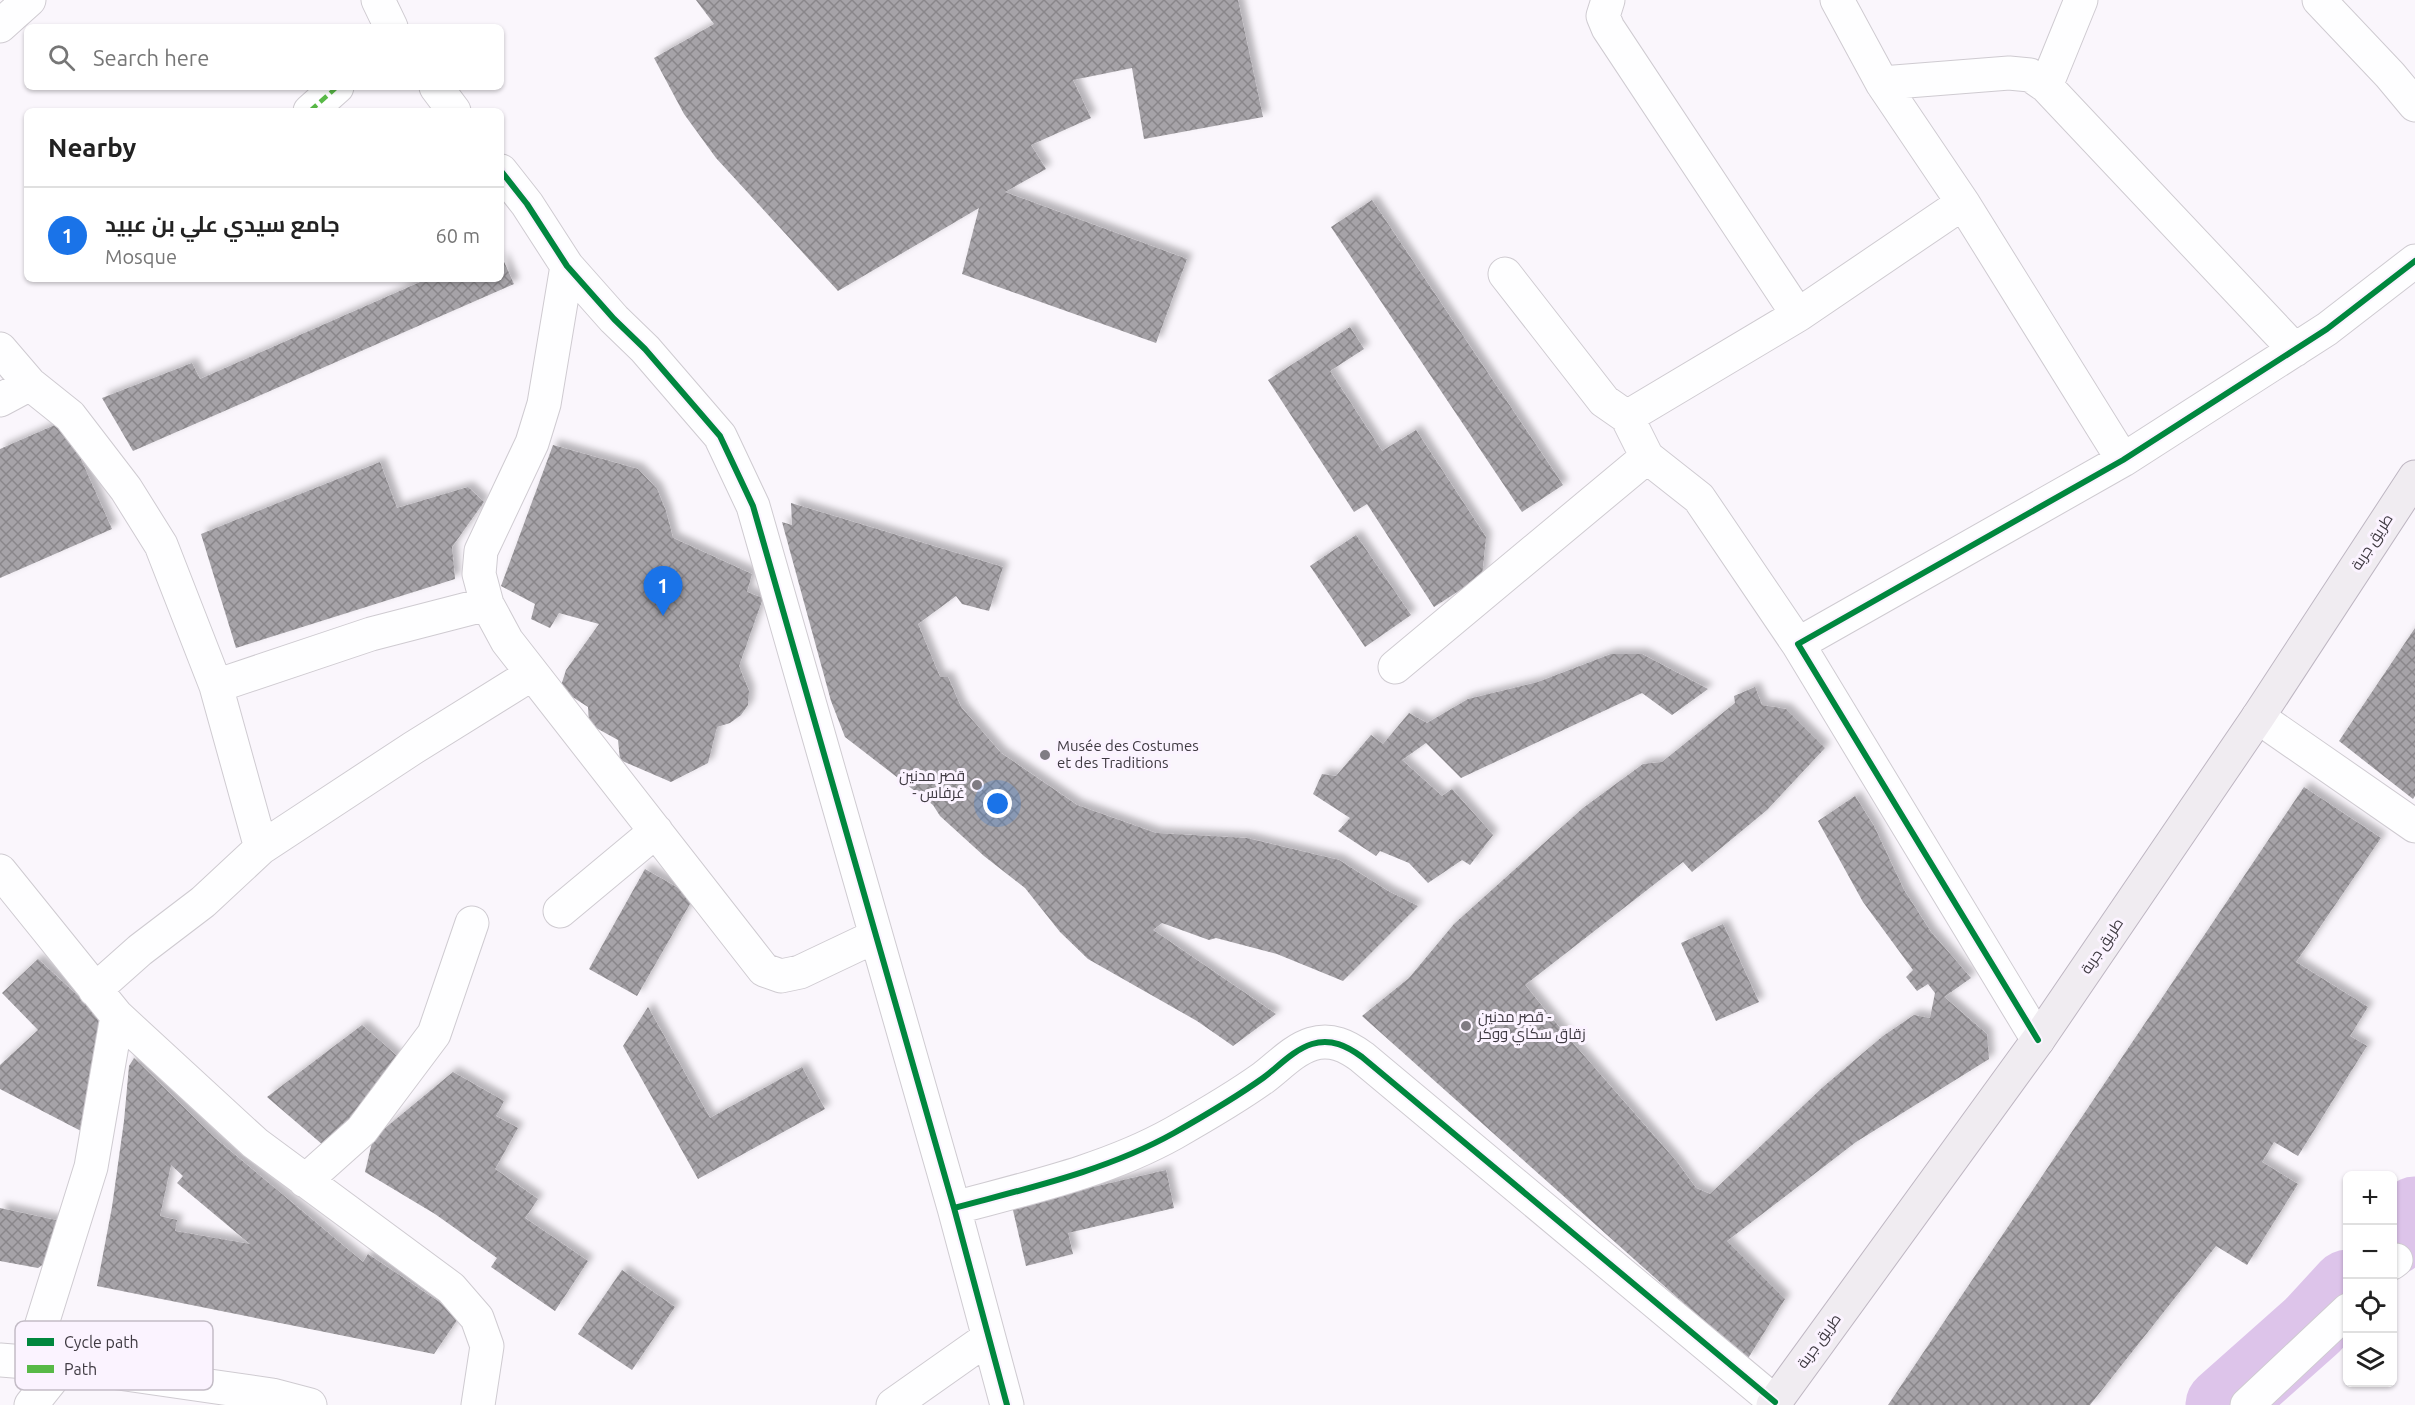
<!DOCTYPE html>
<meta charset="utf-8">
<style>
body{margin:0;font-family:Ubuntu,Cairo,sans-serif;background:#f6f6f6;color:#222}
.controls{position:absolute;right:18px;bottom:18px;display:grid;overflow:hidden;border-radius:9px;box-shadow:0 2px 4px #0004}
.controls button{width:54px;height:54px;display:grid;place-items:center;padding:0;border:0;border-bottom:2px solid #e0e0e0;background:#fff;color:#222;font:30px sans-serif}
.you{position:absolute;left:998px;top:804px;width:21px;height:21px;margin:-15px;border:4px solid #fff;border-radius:50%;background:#1a73e8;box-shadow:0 0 0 9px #1a73e833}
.badge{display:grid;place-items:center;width:39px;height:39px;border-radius:50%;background:#1a73e8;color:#fff;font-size:20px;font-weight:700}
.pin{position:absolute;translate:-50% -50px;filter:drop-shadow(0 2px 3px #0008)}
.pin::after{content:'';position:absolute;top:32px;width:21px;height:18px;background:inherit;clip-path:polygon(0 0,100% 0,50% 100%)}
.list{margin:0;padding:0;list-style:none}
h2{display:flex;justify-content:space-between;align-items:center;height:78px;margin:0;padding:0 24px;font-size:26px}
h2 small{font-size:20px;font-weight:400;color:#767676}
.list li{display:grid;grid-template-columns:39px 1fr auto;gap:18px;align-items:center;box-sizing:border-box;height:96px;padding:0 24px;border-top:2px solid #e0e0e0}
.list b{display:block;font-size:22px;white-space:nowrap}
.list p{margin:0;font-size:20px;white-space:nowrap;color:#767676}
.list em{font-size:20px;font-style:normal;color:#767676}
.icon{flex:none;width:33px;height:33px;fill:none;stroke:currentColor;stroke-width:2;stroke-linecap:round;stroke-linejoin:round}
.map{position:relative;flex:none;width:2415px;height:1405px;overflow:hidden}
.search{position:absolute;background:#fff;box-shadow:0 2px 4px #0004;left:24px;top:24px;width:480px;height:66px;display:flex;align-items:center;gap:15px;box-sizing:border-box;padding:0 21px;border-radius:9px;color:#767676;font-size:22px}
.panel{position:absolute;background:#fff;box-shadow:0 2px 4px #0004;left:24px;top:108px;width:480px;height:174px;border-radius:9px}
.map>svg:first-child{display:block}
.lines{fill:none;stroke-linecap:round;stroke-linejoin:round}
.river{stroke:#ddc4ea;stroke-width:75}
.building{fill:url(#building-cross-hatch);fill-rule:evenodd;filter:url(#shadow)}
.minor-casing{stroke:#cfcbd1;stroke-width:35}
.major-casing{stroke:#beb6c2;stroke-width:35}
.minor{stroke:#fefeff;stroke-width:33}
.major{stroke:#f0ecf1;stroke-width:33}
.quiet{stroke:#58b947;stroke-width:4.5;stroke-dasharray:9 4.5;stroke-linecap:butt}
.cycleway-casing{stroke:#fbf3ff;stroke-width:10}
.cycleway{stroke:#00873e;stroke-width:6}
.poi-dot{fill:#807c83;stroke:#fbf3ff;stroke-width:2}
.labels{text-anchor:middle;stroke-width:6;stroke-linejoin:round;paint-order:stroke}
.street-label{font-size:15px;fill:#3f3a42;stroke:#fbf3ff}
.poi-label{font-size:15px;fill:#3f3a42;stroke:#fbf3ff;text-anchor:start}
.key{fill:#fbf3ff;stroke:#c3bcc6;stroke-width:1.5}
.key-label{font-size:16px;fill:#3f3a42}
</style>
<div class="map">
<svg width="2415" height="1405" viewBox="0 0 2415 1405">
<defs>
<pattern id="building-cross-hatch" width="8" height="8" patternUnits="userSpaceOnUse" patternTransform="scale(1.5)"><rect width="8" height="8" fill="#a6a3a8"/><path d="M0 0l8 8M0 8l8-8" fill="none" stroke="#89868a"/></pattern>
<filter id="shadow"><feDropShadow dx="5.5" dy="-5.5" stdDeviation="3" flood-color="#0004"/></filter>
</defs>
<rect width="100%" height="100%" fill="#faf6fc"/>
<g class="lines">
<path class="river" d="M 2392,1238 L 2415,1214
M 2223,1405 L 2312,1326 L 2348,1287"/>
</g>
<path class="building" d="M 696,0 L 1238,0 L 1263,117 L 1144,139 L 1132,68 L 1073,80 L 1091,118 L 1031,145 L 1046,169 L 1005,192 L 1187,259 L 1156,343 L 962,274 L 979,208 L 838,291 L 716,158 L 684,114 L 654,58 L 714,24 Z
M 1372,200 L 1563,485 L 1522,512 L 1331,227 Z
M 501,255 L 514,284 L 133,451 L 102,398 L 192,363 L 200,379 L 427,279 L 501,279 Z
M 1350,327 L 1364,349 L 1330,371 L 1382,451 L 1416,430 L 1486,537 L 1482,576 L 1434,607 L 1367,504 L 1354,512 L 1268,380 Z
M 64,421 L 112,529 L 0,578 L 0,449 Z
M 553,445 L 638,469 L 657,489 L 666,511 L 673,538 L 752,574 L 747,592 L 763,598 L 739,666 L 749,691 L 748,705 L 741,715 L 730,723 L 717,727 L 708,763 L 671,782 L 620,760 L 618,740 L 589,724 L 588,707 L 560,689 L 566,670 L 599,624 L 559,613 L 550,628 L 531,619 L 535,604 L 501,586 Z
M 380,462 L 397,508 L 468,487 L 484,502 L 452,547 L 455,579 L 236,648 L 201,534 Z
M 791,503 L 1003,567 L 989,611 L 962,604 L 956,596 L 918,624 L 940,677 L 948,677 L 961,707 L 1001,753 L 1077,805 L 1156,833 L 1247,838 L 1339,860 L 1388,891 L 1418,906 L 1343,981 L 1277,954 L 1216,938 L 1209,940 L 1162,923 L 1153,930 L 1276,1014 L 1233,1046 L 1197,1021 L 1088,959 L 1060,932 L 1025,888 L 984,856 L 940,816 L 933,805 L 845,737 L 831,701 L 782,522 L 792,525 Z
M 1356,535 L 1411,615 L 1365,647 L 1310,566 Z
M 2415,628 L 2415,796 L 2413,799 L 2339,741 Z
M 1611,654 L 1642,654 L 1708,689 L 1672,715 L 1642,693 L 1461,778 L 1426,743 L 1402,760 L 1442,796 L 1452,789 L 1493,835 L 1470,865 L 1462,860 L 1428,883 L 1409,863 L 1380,851 L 1376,856 L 1338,831 L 1350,818 L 1313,794 L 1322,774 L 1336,776 L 1371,735 L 1383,744 L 1409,713 L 1427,723 L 1468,699 L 1538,682 Z
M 1755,687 L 1762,705 L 1786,709 L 1825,748 L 1767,810 L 1692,872 L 1683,862 L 1525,985 L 1565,1034 L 1677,1162 L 1696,1188 L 1710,1194 L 1823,1087 L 1883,1036 L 1914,1015 L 1930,1018 L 1935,993 L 1928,984 L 1917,991 L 1906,977 L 1913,970 L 1863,902 L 1818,821 L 1855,796 L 1874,826 L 1904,890 L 1931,932 L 1971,978 L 1944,997 L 1987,1034 L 1989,1059 L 1856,1142 L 1727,1241 L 1785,1299 L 1747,1360 L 1362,1016 L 1409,978 L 1454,924 L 1583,808 L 1643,764 L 1662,762 L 1735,703 L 1734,696 Z
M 2304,787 L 2381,838 L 2296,962 L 2368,1007 L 2350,1036 L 2367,1046 L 2298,1156 L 2274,1142 L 2262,1162 L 2298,1184 L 2247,1265 L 2216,1246 L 2090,1405 L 1888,1405 Z
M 645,869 L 694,897 L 637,996 L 589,969 Z
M 1723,924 L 1759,1002 L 1716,1021 L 1681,943 Z
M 38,959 L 102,1018 L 81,1131 L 0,1089 L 0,1065 L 38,1030 L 2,993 Z
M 648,1007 L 710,1118 L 802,1067 L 825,1109 L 698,1179 L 623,1046 Z
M 362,1025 L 406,1064 L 330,1151 L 267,1097 Z
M 134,1058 L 215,1138 L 363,1262 L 368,1254 L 460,1316 L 434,1354 L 97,1286 L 112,1207 L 124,1121 L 129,1066 ZM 171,1165 L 183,1176 L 177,1183 L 250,1244 L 175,1231 L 177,1220 L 160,1216 Z
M 453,1072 L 504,1101 L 496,1116 L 518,1128 L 495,1169 L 538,1199 L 525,1218 L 588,1261 L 555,1311 L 491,1267 L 497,1258 L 435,1214 L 365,1172 L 373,1138 Z
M 1166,1170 L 1174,1208 L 1068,1233 L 1073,1254 L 1026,1266 L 1012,1206 Z
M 0,1208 L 60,1221 L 52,1258 L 38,1268 L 0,1261 Z
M 622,1270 L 675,1307 L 632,1370 L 578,1334 Z"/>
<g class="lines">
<defs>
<path id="minor" d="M 378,0 L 391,27
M 1608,0 L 1603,16 L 1608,28 L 1798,315 L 1963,203
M 1837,0 L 1882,83 L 1963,203 L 2123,460
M 2319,0 L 2390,75 L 2415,105
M 0,26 L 29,0
M 1882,83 L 2009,73 L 2030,75 L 2046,86 L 2295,350
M 2046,86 L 2081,0
M 436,87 L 454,111
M 310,111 L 337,87
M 501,171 L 527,204 L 567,266 L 614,319 L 645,349 L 720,436 L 753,506 L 954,1208 L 1007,1405
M 567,266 L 544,404 L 532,443 L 481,551 L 479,574 L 487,604 L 507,641 L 764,970 L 781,976 L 800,972 L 876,936
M 1505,274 L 1604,401 L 1627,417
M 1798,315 L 1627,417 L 1647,457 L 1699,498 L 1798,644
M 0,349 L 30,384 L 70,416 L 126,489 L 161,545 L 216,686 L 261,848 L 203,902 L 140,950 L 95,990
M 0,400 L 30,384
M 1395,667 L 1647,457
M 216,686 L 371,634 L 487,604
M 2258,717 L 2415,826
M 261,848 L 413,748 L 532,674
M 0,871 L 117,1016 L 255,1143 L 451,1288 L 477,1318 L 487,1346 L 478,1405
M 560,911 L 656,831
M 2038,1040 L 1798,644 L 2123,460 L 2327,329 L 2415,261
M 305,1181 L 362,1130 L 434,1034 L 472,923
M 954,1208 C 1028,1188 1106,1171 1174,1133 C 1204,1116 1235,1098 1263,1078 C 1278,1067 1293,1050 1312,1044 C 1331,1038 1347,1046 1362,1057 L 1775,1402
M 2392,1263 L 2396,1260
M 0,1360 L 63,1365 L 272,1395 L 310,1405
M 30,1362 L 91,1167 L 117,1016
M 31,1405 L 63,1365
M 893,1405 L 988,1338
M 2247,1405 L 2348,1310"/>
<path id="major" d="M 1773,1405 L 2038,1040 L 2258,717 L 2415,477"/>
</defs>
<use href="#minor" class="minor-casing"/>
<use href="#major" class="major-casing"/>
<use href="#minor" class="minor"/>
<use href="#major" class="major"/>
<path class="quiet" d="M 310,111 L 337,87"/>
<defs>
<path id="cycleway" d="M 501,171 L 527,204 L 567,266 L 614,319 L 645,349 L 720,436 L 753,506 L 954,1208 L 1007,1405
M 2038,1040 L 1798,644 L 2123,460 L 2327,329 L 2415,261
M 954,1208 C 1028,1188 1106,1171 1174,1133 C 1204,1116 1235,1098 1263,1078 C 1278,1067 1293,1050 1312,1044 C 1331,1038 1347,1046 1362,1057 L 1775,1402"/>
</defs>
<use href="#cycleway" class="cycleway-casing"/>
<use href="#cycleway" class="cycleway"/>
</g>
<g class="poi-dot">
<circle cx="1045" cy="755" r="6"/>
<circle cx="977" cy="785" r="6"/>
<circle cx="1466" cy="1026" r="6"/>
</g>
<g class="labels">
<g class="street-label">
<text transform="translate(2372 542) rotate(-57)" y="5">طريق جربة</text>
<text transform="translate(2102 946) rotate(-56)" y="5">طريق جربة</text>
<text transform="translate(1819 1341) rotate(-54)" y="5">طريق جربة</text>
</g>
<g class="poi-label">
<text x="1057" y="751">Musée des Costumes<tspan x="1057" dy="17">et des Traditions</tspan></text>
<text x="965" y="781" text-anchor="end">قصر مدنين<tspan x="965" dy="17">- غرفاس</tspan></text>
<text x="1478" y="1022">قصر مدنين -<tspan x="1478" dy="17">زقاق سكاي ووكر</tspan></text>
</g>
</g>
<rect x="15" y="1321" width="198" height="69" rx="9" class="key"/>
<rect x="27" y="1338" width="27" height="8" fill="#00873e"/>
<rect x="27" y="1365" width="27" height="8" fill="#58b947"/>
<g class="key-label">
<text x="64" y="1348">Cycle path</text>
<text x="64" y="1375">Path</text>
</g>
</svg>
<div class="controls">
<button>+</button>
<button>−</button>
<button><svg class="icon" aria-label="locate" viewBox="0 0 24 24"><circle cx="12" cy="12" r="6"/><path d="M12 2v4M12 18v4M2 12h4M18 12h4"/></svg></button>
<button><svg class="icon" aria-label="layers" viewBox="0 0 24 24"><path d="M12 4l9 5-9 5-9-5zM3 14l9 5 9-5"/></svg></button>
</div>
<div class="you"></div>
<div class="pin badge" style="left:663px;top:616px">1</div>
<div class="search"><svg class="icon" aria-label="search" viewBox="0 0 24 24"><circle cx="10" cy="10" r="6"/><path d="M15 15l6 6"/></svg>Search here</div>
<section class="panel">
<h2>Nearby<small></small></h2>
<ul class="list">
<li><span class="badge">1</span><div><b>جامع سيدي علي بن عبيد</b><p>Mosque</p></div><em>60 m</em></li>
</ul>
</section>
</div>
